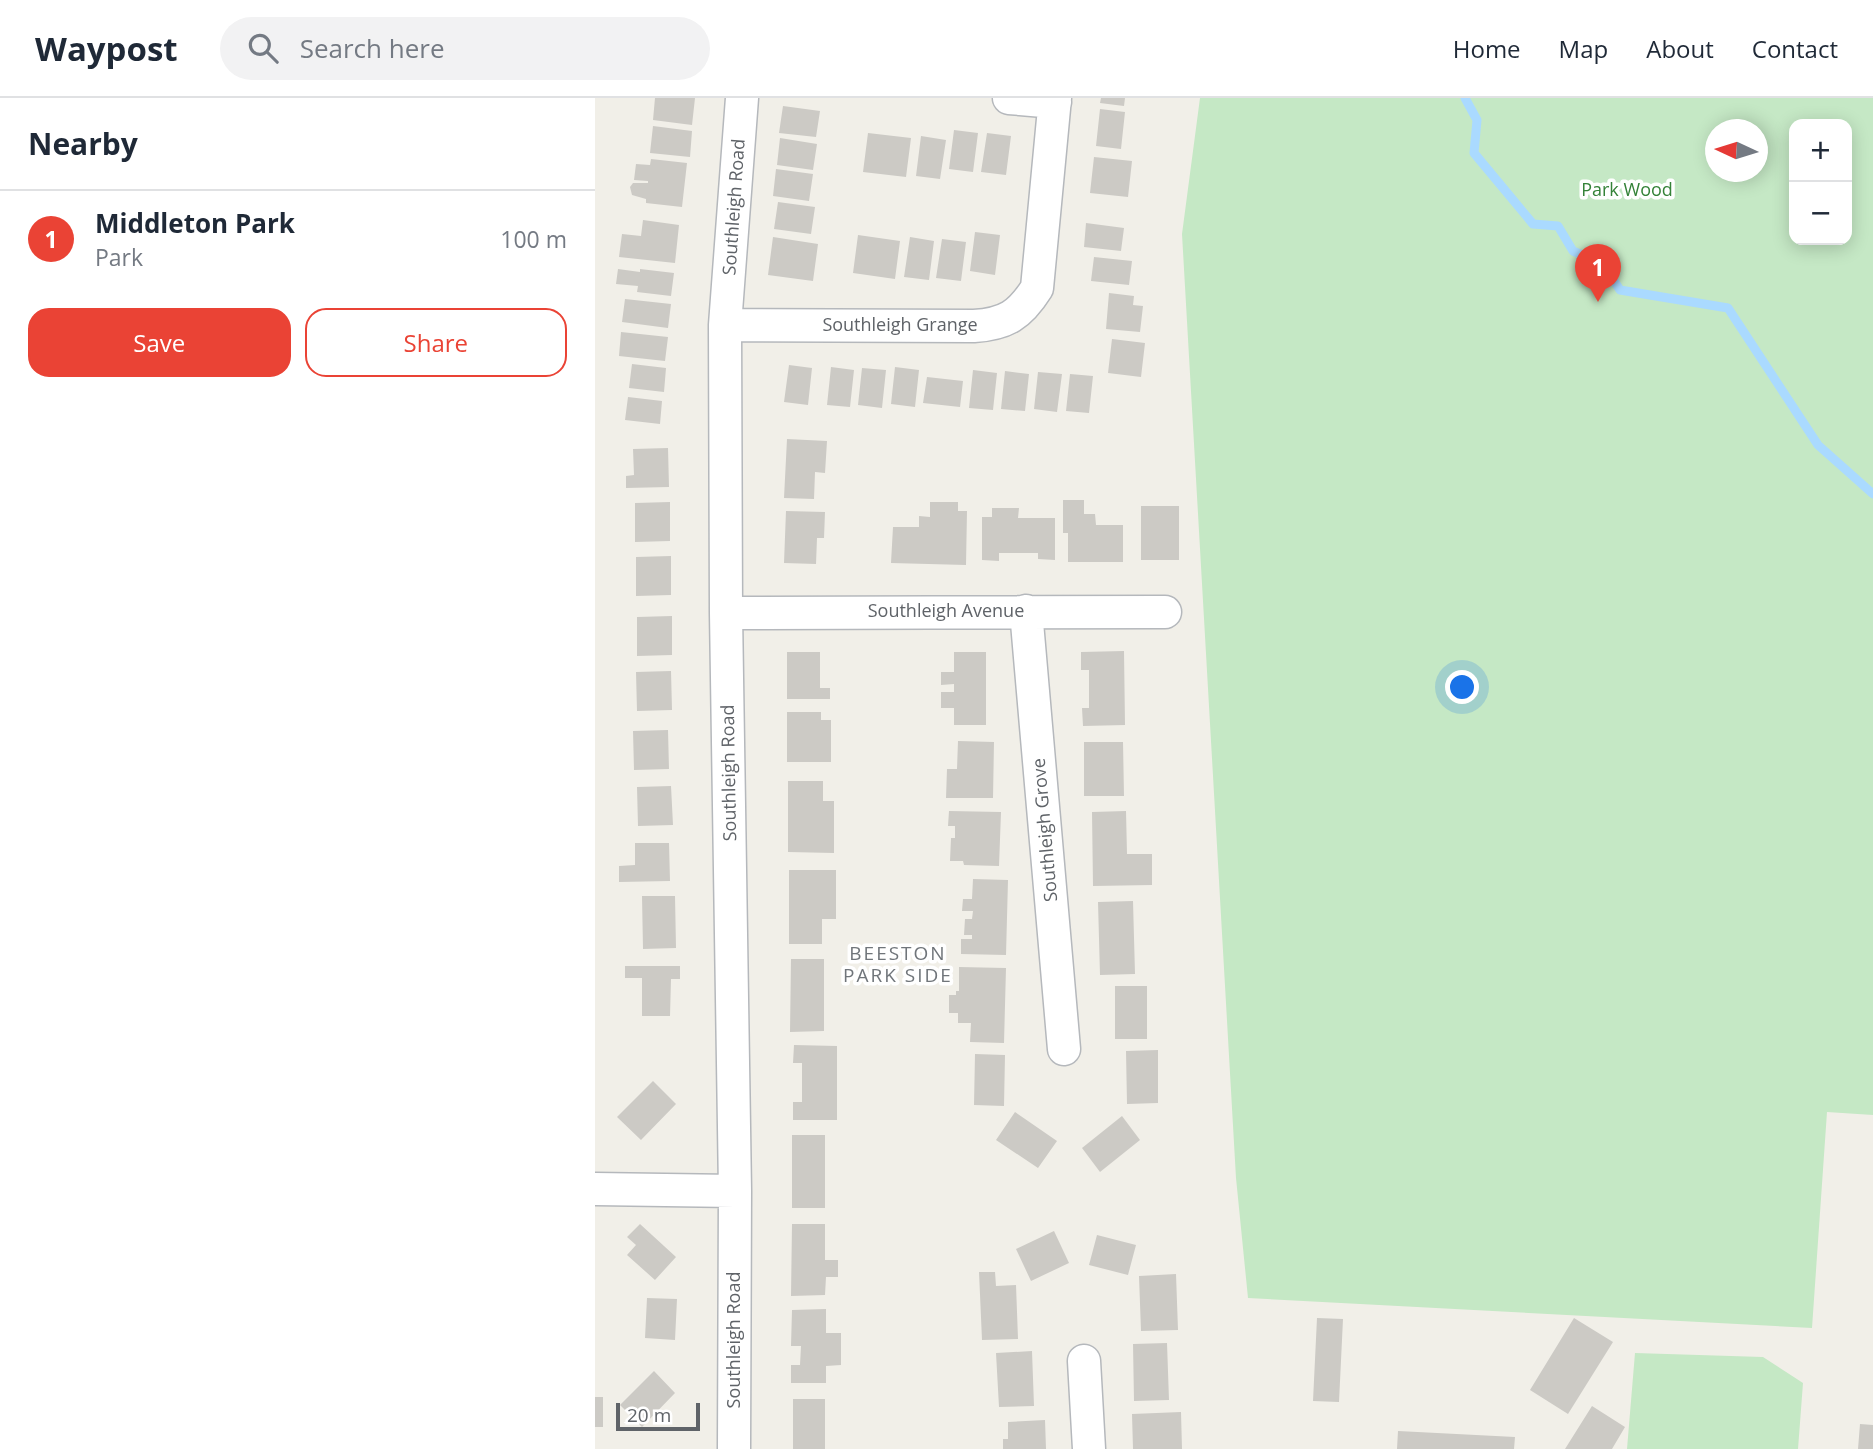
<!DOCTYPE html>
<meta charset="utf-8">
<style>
body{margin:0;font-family:"Open Sans",sans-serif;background:#f2f2f3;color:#1f2937}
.controls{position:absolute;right:21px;top:21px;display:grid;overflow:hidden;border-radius:14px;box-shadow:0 4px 18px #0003}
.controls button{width:63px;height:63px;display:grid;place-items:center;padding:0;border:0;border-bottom:2px solid #e0e1e3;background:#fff;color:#1f2937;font:35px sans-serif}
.compass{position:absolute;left:1110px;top:21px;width:63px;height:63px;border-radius:50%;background:#fff;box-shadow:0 4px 18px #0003;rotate:274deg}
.scale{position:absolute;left:21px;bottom:18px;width:84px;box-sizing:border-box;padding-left:7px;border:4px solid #5f6368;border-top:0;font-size:19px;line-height:24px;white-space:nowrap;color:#5f6368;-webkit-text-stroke:5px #fff;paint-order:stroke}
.you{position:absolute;left:868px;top:590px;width:24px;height:24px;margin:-18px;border:5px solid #fff;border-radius:50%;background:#1a73e8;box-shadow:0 0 0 10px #1a73e833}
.badge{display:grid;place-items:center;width:46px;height:46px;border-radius:50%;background:#ea4335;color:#fff;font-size:23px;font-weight:700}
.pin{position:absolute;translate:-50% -58px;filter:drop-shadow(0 2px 4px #0008)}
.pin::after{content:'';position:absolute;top:37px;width:24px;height:21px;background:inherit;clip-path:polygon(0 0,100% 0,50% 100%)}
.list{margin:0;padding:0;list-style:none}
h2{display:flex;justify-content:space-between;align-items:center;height:91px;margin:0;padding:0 28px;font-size:30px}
h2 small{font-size:23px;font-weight:400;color:#747a83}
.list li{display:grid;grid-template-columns:46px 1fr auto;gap:21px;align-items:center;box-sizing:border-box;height:98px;padding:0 28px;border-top:2px solid #e0e1e3}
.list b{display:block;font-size:26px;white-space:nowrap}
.list p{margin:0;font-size:23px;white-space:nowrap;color:#747a83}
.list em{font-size:23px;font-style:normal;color:#747a83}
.actions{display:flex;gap:14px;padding:21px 28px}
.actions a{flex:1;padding:16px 0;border:2px solid #ea4335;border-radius:21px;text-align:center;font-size:24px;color:#ea4335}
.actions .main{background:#ea4335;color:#fff}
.icon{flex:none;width:38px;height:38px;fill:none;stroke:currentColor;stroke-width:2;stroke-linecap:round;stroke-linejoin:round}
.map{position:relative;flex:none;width:1278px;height:1351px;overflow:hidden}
header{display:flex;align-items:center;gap:42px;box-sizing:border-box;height:98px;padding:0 35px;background:#fff;border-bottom:2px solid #e0e1e3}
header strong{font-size:33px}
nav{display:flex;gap:38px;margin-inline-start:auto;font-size:24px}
.search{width:490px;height:63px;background:#f2f2f3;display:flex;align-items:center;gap:18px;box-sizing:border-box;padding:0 24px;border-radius:38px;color:#747a83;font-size:26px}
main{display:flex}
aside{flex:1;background:#fff}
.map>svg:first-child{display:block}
.green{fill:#c5e8c5;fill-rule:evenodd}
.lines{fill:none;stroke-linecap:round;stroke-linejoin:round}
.stream{stroke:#aadaff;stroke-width:9}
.building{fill:#cccac5}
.minor-casing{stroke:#b5b8bc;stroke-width:35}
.minor{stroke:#fff;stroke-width:32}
.labels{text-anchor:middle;stroke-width:7;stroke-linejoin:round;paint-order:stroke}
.park-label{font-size:18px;fill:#348238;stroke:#fff}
.street-label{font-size:18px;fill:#5f6368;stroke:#fff}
.neighbourhood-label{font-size:19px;letter-spacing:2px;fill:#70757a;stroke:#fff}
</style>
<header>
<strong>Waypost</strong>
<div class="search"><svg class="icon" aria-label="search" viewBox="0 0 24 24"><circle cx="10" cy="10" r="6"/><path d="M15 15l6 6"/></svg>Search here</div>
<nav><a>Home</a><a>Map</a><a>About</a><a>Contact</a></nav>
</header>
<main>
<aside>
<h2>Nearby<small></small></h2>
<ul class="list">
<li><span class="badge">1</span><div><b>Middleton Park</b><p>Park</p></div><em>100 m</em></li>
</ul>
<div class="actions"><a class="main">Save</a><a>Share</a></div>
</aside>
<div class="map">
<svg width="1278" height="1351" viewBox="0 0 1278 1351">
<rect width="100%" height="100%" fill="#f1efe8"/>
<path class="green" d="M 605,0 L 1278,0 L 1278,1017 L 1232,1014 L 1217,1230 L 653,1200 L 641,1080 L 587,136 ZM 1252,26 L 1252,142 L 1199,142 L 1199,26 ZM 1120,32 L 1162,32 L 1162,74 L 1120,74 Z
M 1040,1255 L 1168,1259 L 1208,1285 L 1203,1351 L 1032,1351 Z"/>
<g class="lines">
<path class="stream" d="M 870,0 L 882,22 L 879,55 L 938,126 L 963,128 L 978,153 L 1008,166 L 1025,192 L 1133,210 L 1223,347 L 1278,396"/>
</g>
<path class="building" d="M 60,0 L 100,0 L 97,27 L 58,22 Z
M 506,0 L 530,0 L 529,8 L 505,5 Z
M 188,8 L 225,13 L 221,39 L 184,35 Z
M 505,11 L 530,14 L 526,51 L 501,48 Z
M 58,28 L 97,33 L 95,59 L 55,55 Z
M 359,32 L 383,35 L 378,74 L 354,71 Z
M 273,35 L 316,40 L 311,79 L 268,74 Z
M 392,35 L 416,38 L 411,77 L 386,74 Z
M 326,38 L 351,42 L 345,81 L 321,78 Z
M 185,40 L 222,46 L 218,72 L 182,67 Z
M 499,59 L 537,63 L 533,99 L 495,95 Z
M 56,61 L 92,65 L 87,109 L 51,105 L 51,101 L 37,97 L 35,89 L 38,85 L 53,85 L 53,83 L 39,82 L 41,66 L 55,67 Z
M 181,71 L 218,76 L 214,103 L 178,98 Z
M 183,104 L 220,109 L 216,136 L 179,131 Z
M 48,122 L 84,127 L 80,165 L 24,159 L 27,136 L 46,138 Z
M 491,125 L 529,130 L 526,153 L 489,149 Z
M 380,134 L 405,137 L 400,177 L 375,173 Z
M 263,137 L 305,143 L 300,181 L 258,175 Z
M 178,139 L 223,146 L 218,183 L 173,177 Z
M 315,139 L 339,143 L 334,182 L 309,179 Z
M 347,141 L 371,144 L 366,183 L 341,180 Z
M 499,159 L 537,163 L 534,187 L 496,183 Z
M 23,171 L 45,174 L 45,171 L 79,175 L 76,198 L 42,194 L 43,188 L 21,186 Z
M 514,195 L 539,198 L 538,207 L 548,208 L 545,234 L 511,231 Z
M 30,201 L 76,206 L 73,230 L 27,224 Z
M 26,234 L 73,239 L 70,263 L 24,258 Z
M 517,241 L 550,245 L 546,279 L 513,275 Z
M 37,266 L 71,270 L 69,294 L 34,290 Z
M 194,267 L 217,270 L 213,307 L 189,304 Z
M 236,269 L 259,272 L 255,309 L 232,307 Z
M 300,269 L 324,272 L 320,309 L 296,306 Z
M 267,270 L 291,272 L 287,310 L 263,307 Z
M 378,272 L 402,275 L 398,312 L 374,310 Z
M 410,273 L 434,276 L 430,313 L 406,311 Z
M 443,274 L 467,276 L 462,314 L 439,311 Z
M 475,276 L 498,278 L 494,315 L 471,313 Z
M 332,279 L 368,283 L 365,309 L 328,305 Z
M 33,299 L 67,303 L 65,326 L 30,322 Z
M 192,341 L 232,343 L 230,375 L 220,374 L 219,401 L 189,400 Z
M 73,350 L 74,389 L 31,390 L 31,378 L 39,377 L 38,351 Z
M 468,402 L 489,402 L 489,416 L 500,416 L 501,427 L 528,427 L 528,464 L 473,464 L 473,435 L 468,435 Z
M 75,404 L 75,443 L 40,444 L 40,405 Z
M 335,404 L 363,404 L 363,413 L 372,413 L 371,467 L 296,465 L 298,429 L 324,429 L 324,418 L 335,419 Z
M 546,408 L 584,408 L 584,462 L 546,462 Z
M 397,410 L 424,410 L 423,420 L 460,420 L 460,462 L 443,461 L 443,455 L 404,455 L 404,463 L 387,462 L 387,419 L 397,419 Z
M 191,413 L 230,414 L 229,440 L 222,440 L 221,466 L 189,465 Z
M 76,458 L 76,497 L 41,498 L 41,459 Z
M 77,518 L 77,557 L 42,558 L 42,519 Z
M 529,553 L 530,627 L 488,628 L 487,610 L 494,610 L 494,572 L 486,572 L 486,554 Z
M 192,554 L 225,554 L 225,590 L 235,590 L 235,601 L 192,601 Z
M 359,554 L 391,554 L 391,627 L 359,627 L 359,610 L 346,610 L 346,594 L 359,594 L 359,586 L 346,587 L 346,574 L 359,574 Z
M 76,573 L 77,612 L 42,613 L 41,574 Z
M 192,614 L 226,614 L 226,622 L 236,622 L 236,664 L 192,664 Z
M 73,632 L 74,671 L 39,672 L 38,633 Z
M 363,643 L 399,644 L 398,700 L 351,700 L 352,671 L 362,671 Z
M 489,644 L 528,644 L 529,698 L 489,698 Z
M 193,683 L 228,683 L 228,703 L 239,703 L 239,755 L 193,754 Z
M 76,688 L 78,727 L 43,728 L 42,689 Z
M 354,713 L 406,714 L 404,768 L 369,767 L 368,763 L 355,763 L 356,740 L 360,740 L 360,728 L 353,728 Z
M 531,713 L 532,756 L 557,756 L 557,787 L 498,788 L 497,714 Z
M 40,745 L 74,745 L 75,783 L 24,784 L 24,768 L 40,767 Z
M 194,772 L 241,772 L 241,821 L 227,821 L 227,846 L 194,846 Z
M 378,781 L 413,782 L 411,857 L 366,856 L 366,841 L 377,841 L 377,837 L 369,837 L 370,821 L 377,821 L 378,813 L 367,813 L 368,801 L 377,801 Z
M 47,798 L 80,798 L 81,850 L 48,851 Z
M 538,803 L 540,876 L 505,877 L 503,804 Z
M 196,861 L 229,861 L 229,933 L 195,934 Z
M 30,868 L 85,868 L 85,881 L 76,881 L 75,918 L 47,918 L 47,880 L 30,880 Z
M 364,869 L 411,870 L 409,945 L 375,944 L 376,925 L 363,925 L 363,915 L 354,915 L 354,897 L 361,897 L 361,893 L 364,893 Z
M 520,888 L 552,888 L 552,941 L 520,941 Z
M 199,947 L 242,948 L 242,1022 L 198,1022 L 198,1004 L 207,1004 L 207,965 L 198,965 Z
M 563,952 L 563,1005 L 532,1006 L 531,953 Z
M 380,956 L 410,957 L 409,1008 L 379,1007 Z
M 58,983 L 81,1006 L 46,1042 L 22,1019 Z
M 420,1014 L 462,1043 L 443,1070 L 401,1042 Z
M 527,1018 L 545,1042 L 505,1074 L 487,1050 Z
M 197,1037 L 230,1037 L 230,1110 L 197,1110 Z
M 45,1126 L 81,1159 L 60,1182 L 32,1157 L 41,1147 L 32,1139 Z
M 197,1126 L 230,1126 L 230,1162 L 243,1162 L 243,1179 L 231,1179 L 230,1197 L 196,1198 Z
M 459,1133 L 474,1165 L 436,1183 L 421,1151 Z
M 502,1137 L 541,1147 L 533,1177 L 494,1167 Z
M 384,1174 L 400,1174 L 401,1188 L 421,1187 L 423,1241 L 387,1242 Z
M 581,1176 L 583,1232 L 546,1233 L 544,1178 Z
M 52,1200 L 82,1201 L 80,1242 L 50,1240 Z
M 231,1211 L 231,1235 L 246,1235 L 246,1267 L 231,1268 L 231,1285 L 196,1285 L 196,1267 L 205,1267 L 206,1248 L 196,1248 L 197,1212 Z
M 722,1220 L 748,1221 L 744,1304 L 718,1303 Z
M 979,1220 L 1018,1244 L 973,1316 L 935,1292 Z
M 572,1245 L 574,1302 L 539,1303 L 538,1246 Z
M 437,1253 L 439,1308 L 404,1309 L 401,1255 Z
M 59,1273 L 80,1295 L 47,1329 L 25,1307 Z
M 0,1299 L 8,1299 L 8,1329 L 0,1329 Z
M 198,1301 L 230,1301 L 230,1351 L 198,1351 Z
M 997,1308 L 1030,1329 L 1017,1351 L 970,1351 Z
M 586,1314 L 587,1351 L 538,1351 L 537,1316 Z
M 450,1322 L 451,1351 L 408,1351 L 408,1341 L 413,1341 L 413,1324 Z
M 1265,1326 L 1278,1327 L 1278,1351 L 1263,1351 Z
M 803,1333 L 920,1339 L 919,1351 L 802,1351 Z"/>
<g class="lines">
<defs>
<path id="minor" d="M 414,0 L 460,4
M 130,227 L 379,228 C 411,226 425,217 442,190 L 460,0
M 431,513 L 469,951
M 131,515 L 570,514
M 0,1091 L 140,1093
M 489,1263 L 494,1351
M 139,1351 L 140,1093 L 131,515 L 130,227 L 147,0"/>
</defs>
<use href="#minor" class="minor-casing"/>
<use href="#minor" class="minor"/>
</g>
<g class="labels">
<g class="park-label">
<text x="1032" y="98">Park Wood</text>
</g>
<g class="street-label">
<text transform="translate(139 109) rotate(-86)" y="6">Southleigh Road</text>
<text x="305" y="233">Southleigh Grange</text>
<text x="351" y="519">Southleigh Avenue</text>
<text transform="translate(134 675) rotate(-91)" y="6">Southleigh Road</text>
<text transform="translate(450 732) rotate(-95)" y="6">Southleigh Grove</text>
<text transform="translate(139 1242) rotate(-90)" y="6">Southleigh Road</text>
</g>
<g class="neighbourhood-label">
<text x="303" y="862">BEESTON<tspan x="303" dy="22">PARK SIDE</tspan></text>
</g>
</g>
</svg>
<div class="controls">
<button>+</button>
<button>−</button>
</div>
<svg class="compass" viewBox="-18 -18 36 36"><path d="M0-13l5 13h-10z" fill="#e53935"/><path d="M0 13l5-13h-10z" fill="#747a83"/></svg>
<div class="scale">20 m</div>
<div class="you"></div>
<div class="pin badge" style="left:1003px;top:204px">1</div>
</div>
</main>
